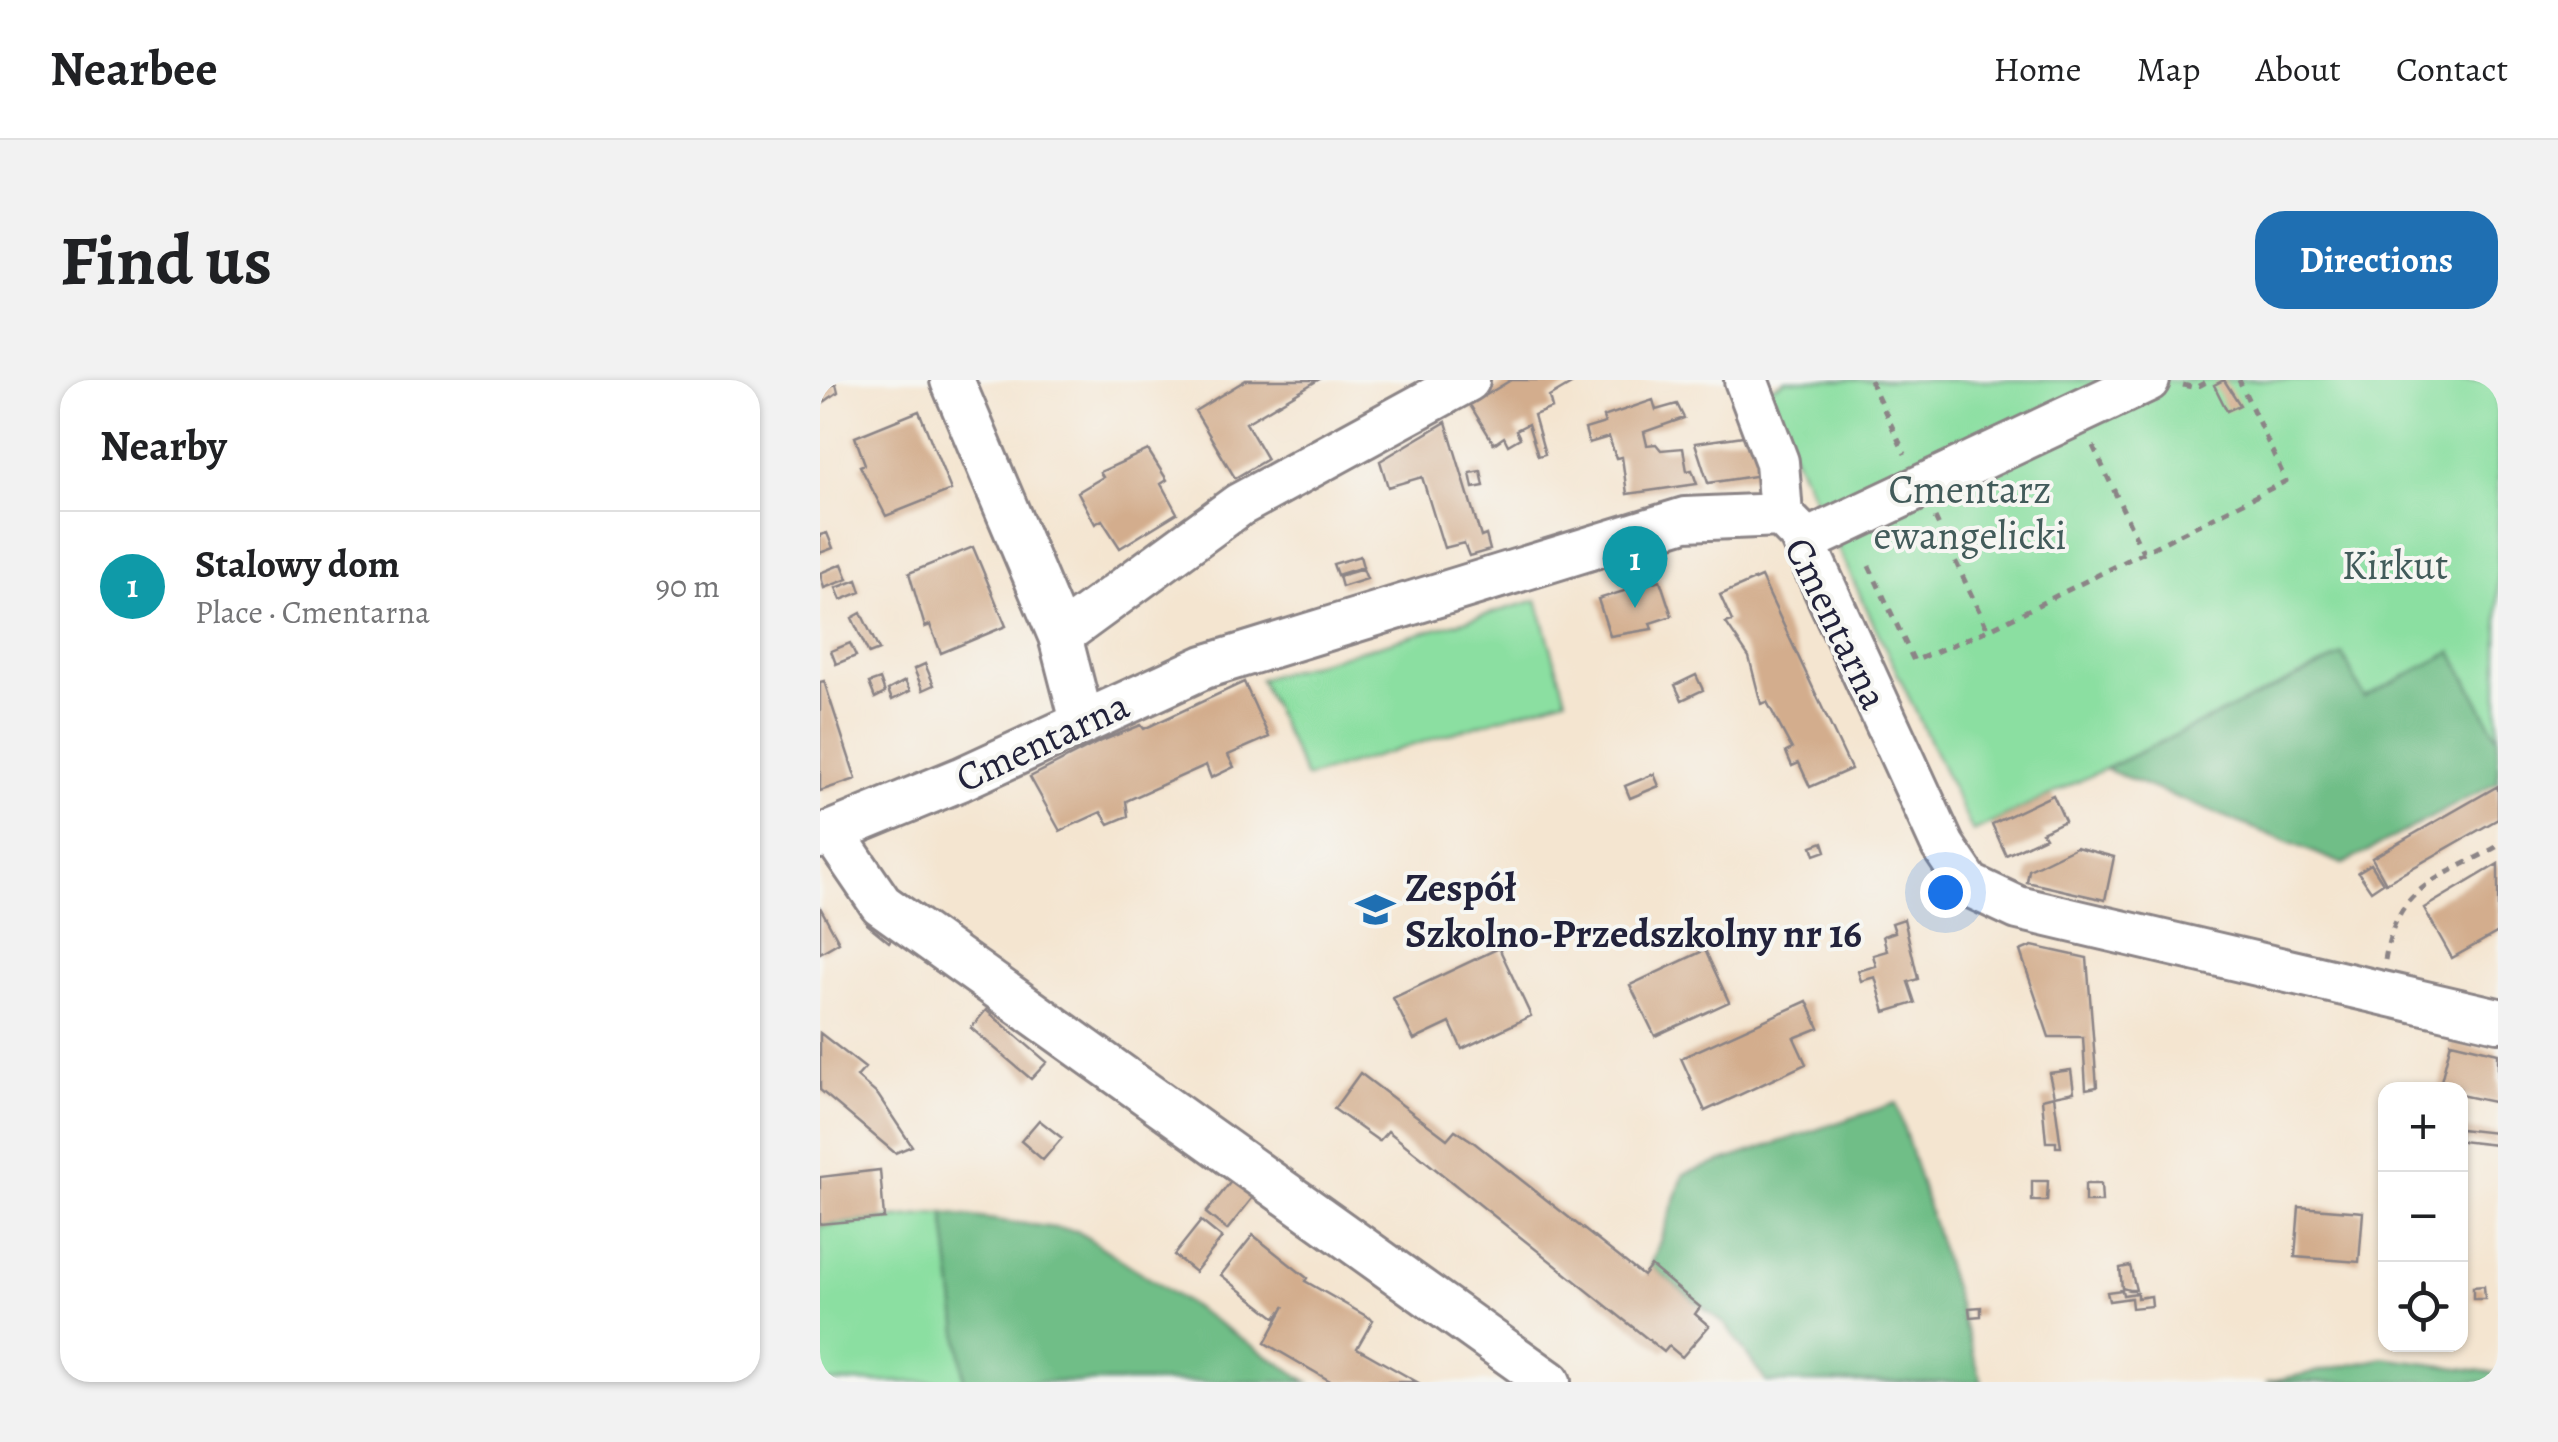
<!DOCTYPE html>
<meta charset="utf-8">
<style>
body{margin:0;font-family:Alegreya,serif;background:#f2f2f2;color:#202124}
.controls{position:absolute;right:30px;bottom:30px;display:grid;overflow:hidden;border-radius:20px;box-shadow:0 2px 8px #0004}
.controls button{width:90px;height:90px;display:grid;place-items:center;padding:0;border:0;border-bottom:2px solid #e0e0e0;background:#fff;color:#202124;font:50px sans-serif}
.you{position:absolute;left:1125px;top:512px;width:35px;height:35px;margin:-25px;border:8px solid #fff;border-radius:50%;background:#1a73e8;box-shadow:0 0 0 15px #1a73e833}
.badge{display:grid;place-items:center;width:65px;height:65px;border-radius:50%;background:#1f6fb2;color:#fff;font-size:32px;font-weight:700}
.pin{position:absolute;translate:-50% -82px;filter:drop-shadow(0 2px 5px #0008)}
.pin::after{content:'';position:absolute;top:52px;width:35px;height:30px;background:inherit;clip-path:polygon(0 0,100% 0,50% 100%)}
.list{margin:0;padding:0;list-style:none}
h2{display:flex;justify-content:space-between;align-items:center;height:130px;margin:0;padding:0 40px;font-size:42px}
h2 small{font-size:32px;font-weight:400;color:#757577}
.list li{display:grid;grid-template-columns:65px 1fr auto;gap:30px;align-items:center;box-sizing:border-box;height:150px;padding:0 40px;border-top:2px solid #e0e0e0}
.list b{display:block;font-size:38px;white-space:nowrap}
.list p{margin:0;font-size:32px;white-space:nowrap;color:#757577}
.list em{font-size:32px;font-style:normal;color:#757577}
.icon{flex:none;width:55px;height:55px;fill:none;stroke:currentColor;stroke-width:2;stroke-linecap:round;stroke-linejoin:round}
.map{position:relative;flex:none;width:1678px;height:1002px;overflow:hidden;border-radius:30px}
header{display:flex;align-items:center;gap:60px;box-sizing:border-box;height:140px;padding:0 50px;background:#fff;border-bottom:2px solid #e0e0e0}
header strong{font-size:48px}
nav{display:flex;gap:55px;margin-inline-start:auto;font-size:35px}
.intro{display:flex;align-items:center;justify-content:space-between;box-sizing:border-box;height:240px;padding:0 60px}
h1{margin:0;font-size:70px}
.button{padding:25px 45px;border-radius:30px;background:#1f6fb2;color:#fff;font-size:35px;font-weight:700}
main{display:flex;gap:60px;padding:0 60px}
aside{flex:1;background:#fff;border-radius:30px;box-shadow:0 2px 8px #0004}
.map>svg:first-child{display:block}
.green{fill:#8bdfa1;stroke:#56806e;stroke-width:2.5}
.forest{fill:#70be87;stroke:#497061;stroke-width:2.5}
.building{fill:#d3ad8d}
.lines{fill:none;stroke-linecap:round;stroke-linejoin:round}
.minor-casing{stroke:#8b8486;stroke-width:48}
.path{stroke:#8b8486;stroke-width:5;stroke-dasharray:8 8;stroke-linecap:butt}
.minor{stroke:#fff;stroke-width:42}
.labels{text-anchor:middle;stroke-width:8;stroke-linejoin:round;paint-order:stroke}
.park-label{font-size:40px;fill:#425b5a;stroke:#f6f6f2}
.street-label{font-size:40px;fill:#22223b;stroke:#f6f6f2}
.poi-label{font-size:40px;font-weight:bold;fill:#22223b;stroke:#f6f6f2;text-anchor:start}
</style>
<header>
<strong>Nearbee</strong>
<nav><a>Home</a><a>Map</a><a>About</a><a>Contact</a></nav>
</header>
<div class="intro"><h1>Find us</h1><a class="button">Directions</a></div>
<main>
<aside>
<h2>Nearby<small></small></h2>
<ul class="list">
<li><span class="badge" style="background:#0f9aa8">1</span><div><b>Stalowy dom</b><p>Place · Cmentarna</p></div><em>90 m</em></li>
</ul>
</aside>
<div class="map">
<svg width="1678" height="1002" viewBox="0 0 1678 1002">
<rect width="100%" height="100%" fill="#f6f6f2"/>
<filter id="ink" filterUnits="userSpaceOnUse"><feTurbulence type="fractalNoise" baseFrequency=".01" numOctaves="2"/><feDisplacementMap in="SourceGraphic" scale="20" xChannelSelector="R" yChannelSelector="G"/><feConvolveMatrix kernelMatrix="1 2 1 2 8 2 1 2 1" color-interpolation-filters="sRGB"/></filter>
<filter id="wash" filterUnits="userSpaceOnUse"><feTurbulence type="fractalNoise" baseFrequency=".0048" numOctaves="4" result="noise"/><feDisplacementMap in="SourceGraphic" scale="40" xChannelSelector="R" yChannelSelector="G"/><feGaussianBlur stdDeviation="2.25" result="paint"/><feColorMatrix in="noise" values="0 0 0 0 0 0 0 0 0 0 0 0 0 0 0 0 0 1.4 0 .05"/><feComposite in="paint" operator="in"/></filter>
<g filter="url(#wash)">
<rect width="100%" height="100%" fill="#f4e5d0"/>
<path class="green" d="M 966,0 L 1678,0 L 1678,358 L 1632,272 L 1544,318 L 1523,275 L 1153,452 L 943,11 Z
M 717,220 L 746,318 L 486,398 L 440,299 Z
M 124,833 L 144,1002 L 0,1002 L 0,846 Z"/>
<path class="forest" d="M 1632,272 L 1678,358 L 1678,402 L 1523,484 L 1285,389 L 1523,275 L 1544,317 Z
M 1076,723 L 1162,1002 L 946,1002 L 907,946 L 831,886 L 864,794 Z
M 124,833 L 257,851 L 488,1002 L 144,1002 Z
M 1564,978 L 1678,993 L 1678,1002 L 1446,1002 Z"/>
<g id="blocks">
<path class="building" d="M 426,0 L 498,0 L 426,43 L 447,79 L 415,98 L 375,31 Z
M 691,0 L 758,0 L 729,17 L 732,28 L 714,35 L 725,74 L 718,76 L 708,44 L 696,50 L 700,58 L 688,65 L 684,57 L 674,64 L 650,25 Z
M 1404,0 L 1420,25 L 1407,31 L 1394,5 Z
M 16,4 L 18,12 L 0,25 L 0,9 Z
M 833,20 L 836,30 L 857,24 L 864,38 L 824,52 L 827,65 L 836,64 L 841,70 L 863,68 L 867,91 L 872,90 L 877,104 L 807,114 L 802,77 L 796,78 L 789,57 L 769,63 L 765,49 L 785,43 L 783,37 Z
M 99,31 L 131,110 L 66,136 L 40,86 L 45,84 L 35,57 Z
M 626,42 L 661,157 L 666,155 L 670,170 L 649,176 L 644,163 L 624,168 L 602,97 L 568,107 L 560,81 Z
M 937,54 L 941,95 L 888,103 L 875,63 Z
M 328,70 L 347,100 L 341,104 L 357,133 L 300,168 L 282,140 L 275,144 L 258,112 L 283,97 L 280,92 Z
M 661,91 L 664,106 L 653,108 L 650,93 Z
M 7,153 L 13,168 L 0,173 L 0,155 Z
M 153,167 L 186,246 L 121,273 L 110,245 L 105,247 L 89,193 Z
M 540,176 L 543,187 L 517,195 L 513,184 Z
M 22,184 L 28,199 L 4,208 L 0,193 Z
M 543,189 L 547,199 L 522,207 L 519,196 Z
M 941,197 L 1031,389 L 990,407 L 979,383 L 972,386 L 966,372 L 972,369 L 947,322 L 941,324 L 929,277 L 906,243 L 912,241 L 900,215 Z
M 37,200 L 41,212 L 21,220 L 16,208 Z
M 840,200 L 852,236 L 830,243 L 832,249 L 790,256 L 778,219 Z
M 41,233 L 59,270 L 49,274 L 32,238 Z
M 30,263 L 36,276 L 16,284 L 11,271 Z
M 105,284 L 114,305 L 103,310 L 94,289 Z
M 876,295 L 883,310 L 862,320 L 855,305 Z
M 60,299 L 65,313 L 55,318 L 49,303 Z
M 4,301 L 36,399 L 0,411 L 0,302 Z
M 85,301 L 90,311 L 72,320 L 68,310 Z
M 424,302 L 449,357 L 408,375 L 414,387 L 391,398 L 386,385 L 306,421 L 308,436 L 289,444 L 281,432 L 240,451 L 210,397 L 279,362 L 321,345 L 324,349 Z
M 834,394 L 839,406 L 810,418 L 805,406 Z
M 1678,406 L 1678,439 L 1566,503 L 1552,478 Z
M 1233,415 L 1245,441 L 1222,452 L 1225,457 L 1186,475 L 1172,444 Z
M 1003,462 L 1006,471 L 995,475 L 992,466 Z
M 1256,467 L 1294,477 L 1285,520 L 1207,502 L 1209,490 Z
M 1551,484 L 1563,503 L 1551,511 L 1538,492 Z
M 1678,484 L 1678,552 L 1632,578 L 1604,528 Z
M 0,527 L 19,562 L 0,573 Z
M 54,535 L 76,553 L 69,562 L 47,544 Z
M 1084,539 L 1098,599 L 1088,602 L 1095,623 L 1065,632 L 1055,597 L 1041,601 L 1038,591 L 1056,586 L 1053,575 L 1067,571 L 1063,556 L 1075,552 L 1072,543 Z
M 1212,566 L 1267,578 L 1277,707 L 1266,709 L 1263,657 L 1229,657 L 1200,571 Z
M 679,568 L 711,636 L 642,669 L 630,643 L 594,660 L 573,618 Z
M 885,570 L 909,622 L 835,656 L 810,605 Z
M 987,621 L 999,648 L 974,658 L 986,684 L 885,731 L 861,678 Z
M 166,630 L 227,682 L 211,699 L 151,648 Z
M 0,653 L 45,688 L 37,697 L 58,715 L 92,766 L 75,773 L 0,710 Z
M 1631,662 L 1678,673 L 1678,723 L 1640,715 L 1640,709 L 1619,709 Z
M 1251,690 L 1254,712 L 1234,716 L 1241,767 L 1236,767 L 1236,762 L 1226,762 L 1222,719 L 1234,716 L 1229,693 Z
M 540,693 L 627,759 L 635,750 L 652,761 L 823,896 L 831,886 L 880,927 L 875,934 L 889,946 L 862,977 L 849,966 L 844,972 L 568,751 L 559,761 L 514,729 Z
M 219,740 L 242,758 L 223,780 L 201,761 Z
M 1640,749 L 1676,753 L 1676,765 L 1640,761 Z
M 60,790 L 64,838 L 0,844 L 0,797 Z
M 413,799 L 434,816 L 407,850 L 386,833 Z
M 1212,801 L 1228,801 L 1227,821 L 1212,821 Z
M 1265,804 L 1281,804 L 1282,822 L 1265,822 Z
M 1479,827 L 1543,832 L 1539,882 L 1475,877 Z
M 381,841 L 402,858 L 375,892 L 354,875 Z
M 433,855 L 487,898 L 485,901 L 553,940 L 537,968 L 597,1002 L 512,1002 L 445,963 L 465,926 L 456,938 L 401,895 Z
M 1310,886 L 1316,910 L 1309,910 L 1302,908 L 1300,888 Z
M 1664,906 L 1665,919 L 1653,919 L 1653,907 Z
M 1302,910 L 1303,915 L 1317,913 L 1317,918 L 1331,916 L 1332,926 L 1312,928 L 1311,918 L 1289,921 L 1287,912 Z
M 1161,927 L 1161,936 L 1150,937 L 1149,928 Z"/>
</g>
</g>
<g filter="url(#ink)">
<use href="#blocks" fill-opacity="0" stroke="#8b8486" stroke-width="2.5"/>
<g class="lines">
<defs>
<path id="minor" d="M 132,0 L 240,256 L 262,341
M 926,0 L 957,82 L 961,135
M 984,162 L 1328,0
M 240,256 L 419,125 L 648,0
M 12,452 L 61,524 L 729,1002
M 0,457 L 141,399 L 384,287 L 865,139 L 961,135 L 980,154 L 1123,466 L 1149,505 L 1198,528 L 1678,640"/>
</defs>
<use href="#minor" class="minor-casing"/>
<path class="path" d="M 1050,0 L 1085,74
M 1363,5 L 1375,8 L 1390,0
M 1273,66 L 1323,172
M 1115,138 L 1168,250
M 1049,186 L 1094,281 L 1168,250 L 1466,101 L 1419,0
M 1565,580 C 1577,504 1617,501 1678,466"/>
<use href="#minor" class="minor"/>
</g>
</g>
<defs>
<symbol id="school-bare" viewBox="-9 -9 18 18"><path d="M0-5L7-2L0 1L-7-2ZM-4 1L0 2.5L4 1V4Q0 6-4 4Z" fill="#1f6fb2" stroke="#f6f6f2" stroke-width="2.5" paint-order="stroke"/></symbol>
</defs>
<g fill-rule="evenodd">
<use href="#school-bare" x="528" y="502" width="55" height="55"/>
</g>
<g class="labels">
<g class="park-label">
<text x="1150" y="123">Cmentarz<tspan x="1150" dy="46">ewangelicki</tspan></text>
<text x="1575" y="199">Kirkut</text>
</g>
<g class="street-label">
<text transform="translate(1017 243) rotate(64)" y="14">Cmentarna</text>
<text transform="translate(222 361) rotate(-25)" y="14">Cmentarna</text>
</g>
<g class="poi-label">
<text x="585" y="521">Zespół<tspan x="585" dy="46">Szkolno-Przedszkolny nr 16</tspan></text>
</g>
</g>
</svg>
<div class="controls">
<button>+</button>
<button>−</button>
<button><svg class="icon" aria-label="locate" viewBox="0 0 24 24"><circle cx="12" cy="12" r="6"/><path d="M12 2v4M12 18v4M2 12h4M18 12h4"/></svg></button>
</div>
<div class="you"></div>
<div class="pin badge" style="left:815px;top:228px;background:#0f9aa8">1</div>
</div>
</main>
